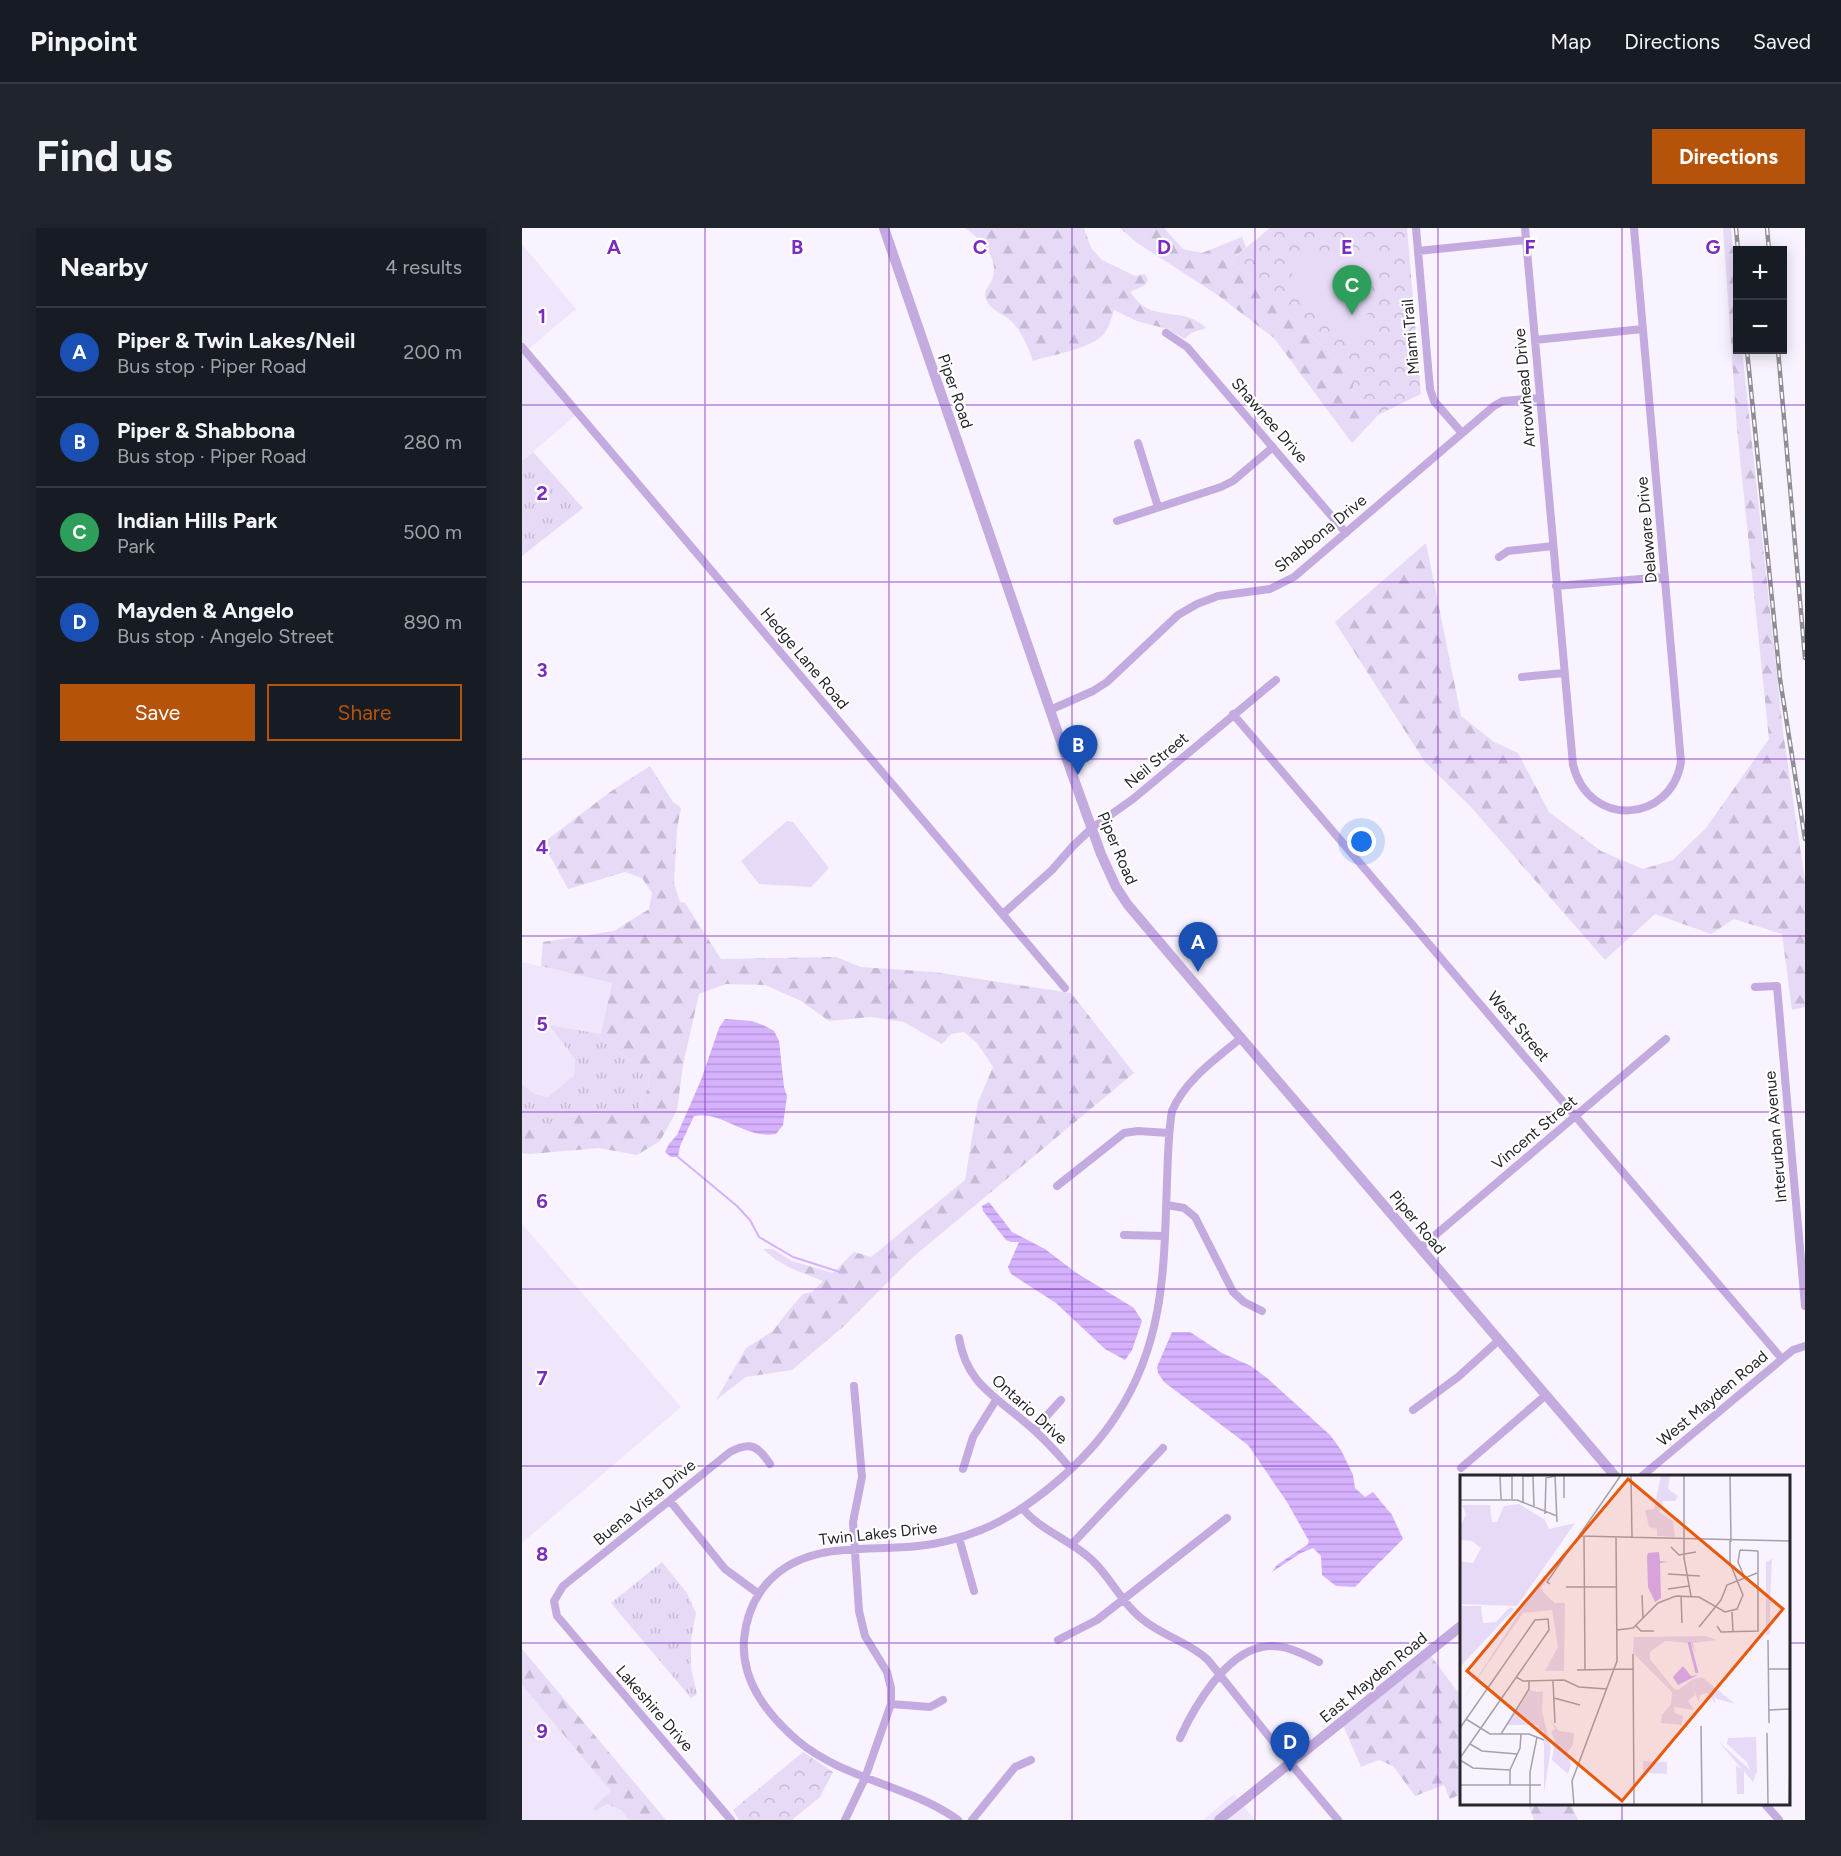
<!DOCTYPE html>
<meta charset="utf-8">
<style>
body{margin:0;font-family:Figtree,sans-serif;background:#20242c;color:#f1f3f6}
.controls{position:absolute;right:18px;top:18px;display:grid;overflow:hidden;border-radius:0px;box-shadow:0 3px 15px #0003}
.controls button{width:54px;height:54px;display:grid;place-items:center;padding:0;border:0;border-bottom:2px solid #363941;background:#171b24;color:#f1f3f6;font:30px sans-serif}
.you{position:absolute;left:840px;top:614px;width:21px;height:21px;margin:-15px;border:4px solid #fff;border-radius:50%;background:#1a73e8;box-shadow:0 0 0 9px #1a73e833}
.badge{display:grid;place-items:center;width:39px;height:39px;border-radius:50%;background:#b45309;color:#fff;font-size:20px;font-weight:700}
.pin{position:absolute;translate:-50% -50px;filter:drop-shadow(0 2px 3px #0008)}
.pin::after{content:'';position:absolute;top:32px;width:21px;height:18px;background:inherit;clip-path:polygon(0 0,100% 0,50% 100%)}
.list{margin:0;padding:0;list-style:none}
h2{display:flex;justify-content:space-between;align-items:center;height:78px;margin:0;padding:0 24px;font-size:26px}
h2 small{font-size:20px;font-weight:400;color:#9ea1a6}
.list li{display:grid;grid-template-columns:39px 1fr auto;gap:18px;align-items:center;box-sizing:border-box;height:90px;padding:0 24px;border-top:2px solid #363941}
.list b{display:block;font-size:22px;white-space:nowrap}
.list p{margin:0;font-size:20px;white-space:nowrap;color:#9ea1a6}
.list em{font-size:20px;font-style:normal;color:#9ea1a6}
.actions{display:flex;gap:12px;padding:18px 24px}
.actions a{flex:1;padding:14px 0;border:2px solid #b45309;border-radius:0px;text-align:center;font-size:21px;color:#b45309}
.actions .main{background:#b45309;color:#fff}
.map{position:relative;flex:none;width:1283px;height:1592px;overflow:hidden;border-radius:0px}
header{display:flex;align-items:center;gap:36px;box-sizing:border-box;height:84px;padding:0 30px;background:#171b24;border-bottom:2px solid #363941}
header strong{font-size:28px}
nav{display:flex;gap:33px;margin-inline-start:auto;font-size:21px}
.intro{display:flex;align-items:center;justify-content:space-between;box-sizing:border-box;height:144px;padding:0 36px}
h1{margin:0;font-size:42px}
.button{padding:15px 27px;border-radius:0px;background:#b45309;color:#fff;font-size:21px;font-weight:700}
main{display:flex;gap:36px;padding:0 36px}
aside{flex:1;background:#171b24;border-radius:0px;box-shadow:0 3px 15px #0003}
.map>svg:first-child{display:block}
.built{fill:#f0e6fc}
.grass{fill:url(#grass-tufts)}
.forest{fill:url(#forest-firs)}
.park{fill:url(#park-crowns)}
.garden{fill:#e7daf7}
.water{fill:url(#water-rules)}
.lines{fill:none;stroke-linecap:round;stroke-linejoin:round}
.stream{stroke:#d5b1fe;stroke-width:2}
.minor{stroke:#c3abe0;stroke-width:8}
.tertiary{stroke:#c3abe0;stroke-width:10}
.rail-casing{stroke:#918d95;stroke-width:4.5}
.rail{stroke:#fff;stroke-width:2;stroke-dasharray:7;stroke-linecap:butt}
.grid{fill:none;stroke:#7b2cbf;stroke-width:1.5;stroke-opacity:0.55}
.labels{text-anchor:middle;stroke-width:4.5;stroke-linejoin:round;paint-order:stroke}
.street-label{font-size:16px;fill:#28262b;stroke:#fff}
.inset-river{fill:none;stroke:#d5b1fe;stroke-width:3}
.inset-road{fill:none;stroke:#a5a1aa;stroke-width:1.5}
.view{fill:#e8590c;fill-opacity:0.15;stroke:#e8590c;stroke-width:3}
.inset-edge{fill:none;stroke:#28262b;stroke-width:3}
.grid-label{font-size:20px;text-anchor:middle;font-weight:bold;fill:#7b2cbf;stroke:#fff;stroke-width:4.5;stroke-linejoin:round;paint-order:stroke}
</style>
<header>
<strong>Pinpoint</strong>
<nav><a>Map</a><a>Directions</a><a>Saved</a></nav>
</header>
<div class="intro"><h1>Find us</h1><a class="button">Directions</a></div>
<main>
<aside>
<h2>Nearby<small>4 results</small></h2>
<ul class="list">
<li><span class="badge" style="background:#1a4fb4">A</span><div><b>Piper &amp; Twin Lakes/Neil</b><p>Bus stop · Piper Road</p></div><em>200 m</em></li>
<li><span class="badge" style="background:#1a4fb4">B</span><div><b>Piper &amp; Shabbona</b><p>Bus stop · Piper Road</p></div><em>280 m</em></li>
<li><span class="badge" style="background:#2e9e5b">C</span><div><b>Indian Hills Park</b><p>Park</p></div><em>500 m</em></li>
<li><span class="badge" style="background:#1a4fb4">D</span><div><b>Mayden &amp; Angelo</b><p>Bus stop · Angelo Street</p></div><em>890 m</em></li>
</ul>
<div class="actions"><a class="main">Save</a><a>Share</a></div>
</aside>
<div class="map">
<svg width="1283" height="1592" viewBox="0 0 1283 1592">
<defs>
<pattern id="grass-tufts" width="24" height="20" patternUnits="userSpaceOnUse" patternTransform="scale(1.5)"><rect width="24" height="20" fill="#e7daf7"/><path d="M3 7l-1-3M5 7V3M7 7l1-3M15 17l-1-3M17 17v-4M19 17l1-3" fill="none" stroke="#c6bbd4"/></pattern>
<pattern id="forest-firs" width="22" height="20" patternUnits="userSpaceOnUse" patternTransform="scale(1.5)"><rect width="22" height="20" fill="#e7daf7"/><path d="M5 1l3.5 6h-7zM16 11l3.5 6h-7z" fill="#c6bbd4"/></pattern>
<pattern id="park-crowns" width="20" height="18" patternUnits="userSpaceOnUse" patternTransform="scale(1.5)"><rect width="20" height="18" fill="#e7daf7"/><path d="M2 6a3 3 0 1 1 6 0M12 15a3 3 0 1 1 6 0" fill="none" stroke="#c6bbd4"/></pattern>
<pattern id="water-rules" width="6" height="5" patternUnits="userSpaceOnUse" patternTransform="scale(1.5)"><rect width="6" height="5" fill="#d5b1fe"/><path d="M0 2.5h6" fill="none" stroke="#b798da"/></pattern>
</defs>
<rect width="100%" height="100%" fill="#f8f3fe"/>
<path class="built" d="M 0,16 L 54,81 L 2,125 L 54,187 L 0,233 Z
M 0,734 L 90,754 L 79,806 L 28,797 L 53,831 L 52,847 L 26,869 L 12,866 L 0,856 Z
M 0,996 L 159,1179 L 0,1315 Z
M 0,1449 L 127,1592 L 0,1592 Z
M 712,1566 L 733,1592 L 681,1592 Z"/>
<path class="grass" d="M 11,224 L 61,280 L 0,328 L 0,233 Z
M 27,797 L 79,806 L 78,810 L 126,846 L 127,858 L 116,882 L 45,888 L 11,901 L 0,891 L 0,856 L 12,866 L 26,869 L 52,847 L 53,831 Z
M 140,1334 L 165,1365 L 174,1385 L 169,1412 L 169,1440 L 175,1466 L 169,1470 L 89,1375 Z"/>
<path class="forest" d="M 443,0 L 562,0 L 569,20 L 580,32 L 613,48 L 623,46 L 626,52 L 623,57 L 608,64 C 612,68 616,75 621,78 C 642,91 666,81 684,100 L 669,105 L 663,111 L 645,101 L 615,93 L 592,82 C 589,91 587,101 580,108 C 567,121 529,127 511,133 C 506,119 499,102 488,92 C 480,85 468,82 464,71 C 461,64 466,59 469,54 C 480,32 459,11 443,0 Z
M 598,0 L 642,0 L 661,21 L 680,25 L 720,9 L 724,19 L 708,33 L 834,149 L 830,162 L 856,187 L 830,215 L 752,110 L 697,68 L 614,14 Z
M 1201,0 L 1209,0 L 1215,69 L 1216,122 L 1220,122 L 1261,504 L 1283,653 L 1283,779 L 1270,782 L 1260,706 L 1212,691 L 1189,706 L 1133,686 L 1083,732 L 948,578 L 903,534 L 813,394 L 904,315 L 939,488 L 972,514 L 996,525 L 1027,584 L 1079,623 L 1121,641 L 1151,632 L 1184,600 L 1247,511 L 1215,201 Z
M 128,538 L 151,574 L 159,580 L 155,601 L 152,655 L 158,674 L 163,675 L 199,731 L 314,729 L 339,739 L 412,744 L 549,765 L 612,845 L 391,1029 L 322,1098 L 270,1142 L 224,1149 L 194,1172 L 224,1120 L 251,1103 L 266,1083 L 281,1066 L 290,1064 L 301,1053 C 275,1042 263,1041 241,1021 L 251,1021 L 270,1033 L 311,1045 L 332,1024 L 349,1029 L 443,952 L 456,874 L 471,839 L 455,815 L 442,804 L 429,806 L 420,816 L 382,794 L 349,789 L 307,793 L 279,773 L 243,757 L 204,756 L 177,766 L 161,837 L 155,882 L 138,913 L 115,927 L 77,920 L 8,926 L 0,925 L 0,891 L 11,901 L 45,888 L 116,882 L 127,858 L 126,846 L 78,810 L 90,755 L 19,738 L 21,714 L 92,703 L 127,681 L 130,665 L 120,650 L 103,644 L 46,661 L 21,615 L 88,564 Z
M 0,1421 L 144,1592 L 107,1592 L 99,1582 L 85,1576 L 73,1583 L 71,1580 L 89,1563 L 0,1457 Z
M 909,1428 L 935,1463 L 939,1461 L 939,1566 L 928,1571 L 922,1557 L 893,1568 L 871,1538 L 857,1532 L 839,1539 L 821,1497 Z
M 1006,1576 L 1049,1576 L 1056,1592 L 1012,1592 Z"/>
<path class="park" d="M 748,0 L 885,0 L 899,166 L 856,187 L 830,162 L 834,149 L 708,33 Z
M 281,1524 L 311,1544 L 298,1569 L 270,1592 L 217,1592 L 211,1582 Z"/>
<path class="garden" d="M 830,22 L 845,23 L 854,32 L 842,107 C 800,104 763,69 770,24 Z
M 265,593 L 271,594 L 307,640 L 289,659 L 237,656 L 219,633 Z"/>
<path class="water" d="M 203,791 L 230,793 L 243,798 L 252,803 L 257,813 L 262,859 L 265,868 L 261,897 L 254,906 C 225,912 199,882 172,888 L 158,918 L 156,929 L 149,929 L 143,924 L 147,916 L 155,907 L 179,852 L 197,800 Z
M 467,974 L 490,1004 L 523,1021 L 553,1044 L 612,1080 L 620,1093 L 610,1122 L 603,1132 L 583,1121 L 534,1075 L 489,1046 L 486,1039 L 497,1014 L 489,1014 L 484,1012 L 461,983 L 460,978 Z
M 650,1104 L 668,1104 L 700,1125 L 729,1138 L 745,1150 L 808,1207 L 819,1222 L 831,1247 L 833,1260 L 843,1269 L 851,1264 L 870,1287 L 881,1311 L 833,1359 L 814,1358 L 800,1347 L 799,1328 L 791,1320 L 779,1325 L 750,1344 L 755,1337 L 786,1316 L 787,1313 L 765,1274 L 726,1217 L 642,1154 L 636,1145 L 635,1139 Z"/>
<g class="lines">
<path class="stream" d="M 156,929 L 215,978 L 228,992 L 237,1009 L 271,1029 L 321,1045"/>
<path class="minor" d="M 894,0 L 908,161 L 912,173 L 940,205
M 1003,0 L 1051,537 C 1067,601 1149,595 1159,534 L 1112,0
M 896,23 L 1003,12
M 644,105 L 665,119 L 824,305
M 1013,112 L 1121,101
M 0,119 L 543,760
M 616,215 L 636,279
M 595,293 L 699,259 L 711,253 L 751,219
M 977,329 L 986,323 L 1031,318
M 1034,358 L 1143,349
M 1000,449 L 1042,445
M 528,482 L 571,463 L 585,454 L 656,387 L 675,376 L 696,368 L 748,361 L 772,349 L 972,178 L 981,173 L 1018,170
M 711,486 L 1260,1131
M 482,685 L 530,642 L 551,618 L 570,600 L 611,571 L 754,452
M 1233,759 L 1255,758 L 1283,1078
M 535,958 L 602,905 L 616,903 L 647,905
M 645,977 L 662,980 L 673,989 L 711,1064 L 722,1074 L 740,1083
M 602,1007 L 643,1008
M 898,1020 L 1144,811
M 437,1110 C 444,1152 468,1165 498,1190 C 517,1205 533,1222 548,1240
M 891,1182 L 936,1149 L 977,1112
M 512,1202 L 539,1172
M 939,1240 L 1024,1167
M 441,1241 L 451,1209 L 474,1172
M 1120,1248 L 1260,1131 L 1271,1122 L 1283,1118
M 148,1273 L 203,1341 L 237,1366
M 500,1280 C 519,1303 549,1312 570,1332 C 590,1351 601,1378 624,1394 C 644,1409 668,1415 686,1432 L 764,1530 L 816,1592
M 437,1310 L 452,1363
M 550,1316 L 641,1220
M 536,1412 L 575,1392 L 705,1290
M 369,1476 L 408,1479 L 421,1472
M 658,1510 C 672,1479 703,1426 740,1419 C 760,1415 780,1425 797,1434
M 1243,1576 L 1257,1592
M 209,1592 L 35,1388 L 32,1373 L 41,1358 L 208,1224 C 229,1213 236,1218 248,1236
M 323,1592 L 343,1550 L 369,1476 L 369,1460 L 365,1444 L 343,1408 L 337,1383 L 331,1294 L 340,1249 L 332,1158
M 436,1592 C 387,1557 323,1552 276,1513 C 246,1487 219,1454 222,1412 C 224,1390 232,1369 247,1353 C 286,1312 345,1324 396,1318 C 417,1316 439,1310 459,1302 C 508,1282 565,1233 594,1188 C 643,1114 642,1038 645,953 C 646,930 646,906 650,883 C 663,852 694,831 719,810
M 450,1592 L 493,1539 L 509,1532"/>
<path class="tertiary" d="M 362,0 L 549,543 L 579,626 L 594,659 L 606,677 L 673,756 L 1093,1248
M 697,1592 L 939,1398"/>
<defs>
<path id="rail" d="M 1214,0 L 1216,22
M 1245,0 L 1247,22
M 1225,122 L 1258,451 L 1283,611
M 1256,122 L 1283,430"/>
</defs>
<use href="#rail" class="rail-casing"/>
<use href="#rail" class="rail"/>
</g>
<path class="grid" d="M 183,0 L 183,1592M 367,0 L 367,1592M 550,0 L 550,1592M 733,0 L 733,1592M 916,0 L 916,1592M 1100,0 L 1100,1248M 0,177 L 1283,177M 0,354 L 1283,354M 0,531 L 1283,531M 0,708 L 1283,708M 0,884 L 1283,884M 0,1061 L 1283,1061M 0,1238 L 1283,1238M 0,1415 L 939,1415M 1266,1415 L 1283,1415M 1100,1576 L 1100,1592"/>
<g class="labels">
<g class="street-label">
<text transform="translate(888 109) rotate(-95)" y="6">Miami Trail</text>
<text transform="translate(1002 160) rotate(-95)" y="6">Arrowhead Drive</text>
<text transform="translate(434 163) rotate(71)" y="6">Piper Road</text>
<text transform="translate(748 192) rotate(49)" y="6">Shawnee Drive</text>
<text transform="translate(1124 302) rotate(-95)" y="6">Delaware Drive</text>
<text transform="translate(798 305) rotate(-39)" y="6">Shabbona Drive</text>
<text transform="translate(283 430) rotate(50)" y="6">Hedge Lane Road</text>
<text transform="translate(634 532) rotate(-40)" y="6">Neil Street</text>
<text transform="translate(596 620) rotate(67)" y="6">Piper Road</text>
<text transform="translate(997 798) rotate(50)" y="6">West Street</text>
<text transform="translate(1012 904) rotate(-40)" y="6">Vincent Street</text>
<text transform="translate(1253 909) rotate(-95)" y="6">Interurban Avenue</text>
<text transform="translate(896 994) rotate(50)" y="6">Piper Road</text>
<text transform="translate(1190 1170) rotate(-40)" y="6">West Mayden Road</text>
<text transform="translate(508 1181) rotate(42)" y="6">Ontario Drive</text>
<text transform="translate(122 1274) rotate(-39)" y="6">Buena Vista Drive</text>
<text transform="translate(356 1305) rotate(-6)" y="6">Twin Lakes Drive</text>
<text transform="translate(851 1449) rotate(-39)" y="6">East Mayden Road</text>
<text transform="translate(133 1480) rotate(49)" y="6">Lakeshire Drive</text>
</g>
</g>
<g transform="translate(938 1247)">
<rect width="330" height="330" fill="#f8f3fe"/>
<path d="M 237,208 L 252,216 L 256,229 L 247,218 L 240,220 L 239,227 L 232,211 ZM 183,286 L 207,287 L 207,299 L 183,298 ZM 276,291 L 284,295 L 284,319 L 277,319 Z" fill="#e7daf7"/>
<path d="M 201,0 L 210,0 L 208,14 L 218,21 L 215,26 L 203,26 L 199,37 L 213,46 L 215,62 L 197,61 L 197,54 L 189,52 L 185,35 L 194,34 ZM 59,29 L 85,45 L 89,54 L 115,48 L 57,131 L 0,129 L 0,86 L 13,88 L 21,73 L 12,66 L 0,65 L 0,52 L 6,39 L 2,30 L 30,30 L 32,47 L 37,47 L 44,31 ZM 312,84 L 310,125 L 314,127 L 310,128 L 310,159 L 306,160 L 306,87 ZM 84,100 L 88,103 L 81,113 L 85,119 L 95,128 L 105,128 L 104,196 L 85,196 L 98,172 L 92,135 L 63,138 L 0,229 ZM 0,131 L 21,131 L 23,148 L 36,147 L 50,132 L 54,134 L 0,192 ZM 245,161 L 257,165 L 233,168 L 236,178 L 230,168 L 205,166 L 190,177 L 190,184 L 214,214 L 218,215 L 233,204 L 242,202 L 275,229 L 257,224 L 237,208 L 232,211 L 235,220 L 228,226 L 234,235 L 214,232 L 215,238 L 223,241 L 222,250 L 201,248 L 202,240 L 211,229 L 212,217 L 173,178 L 174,162 ZM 83,216 L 82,236 L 91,273 L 84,318 L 84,257 L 76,252 L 80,250 L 78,217 ZM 90,245 L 99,256 L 114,258 L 113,270 L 108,277 L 111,290 L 108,299 L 92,285 L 95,266 L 91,257 L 95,254 ZM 296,262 L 297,296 L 293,307 L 258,266 L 290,295 L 287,287 L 267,269 L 268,263 Z" fill="#e7daf7"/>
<path d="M 70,215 L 78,217 L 80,250 L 46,250 Z" fill="#e7daf7"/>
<path d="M 199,77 L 200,86 L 208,87 L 200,88 L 201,123 L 195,127 L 188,112 L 187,82 L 188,78 ZM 223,191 L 231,201 L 238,200 L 218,210 L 213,202 Z" fill="#d5b1fe"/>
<path class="inset-river" d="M 229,167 L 237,198"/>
<path class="inset-road" d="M 104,0 L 104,23M 171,0 L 172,62M 224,0 L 224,83 L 231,121M 270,0 L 271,67M 41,24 L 40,1 L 52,1 L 52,24M 0,25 L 57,25 L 97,41M 63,27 L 63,1 L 73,1 L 74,33M 85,39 L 86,3 L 95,1 L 97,47M 120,61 L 330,66M 124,62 L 125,195M 211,72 L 219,80 L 236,77M 280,75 L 278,87 L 284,101M 280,75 L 298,76M 208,99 L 240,101M 90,109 L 87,107 L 161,0M 106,112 L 157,112M 208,114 L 229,111M 182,120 L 183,143M 221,121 L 222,148M 272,137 L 273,157M 176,151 L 181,156 L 194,156M 257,151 L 261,157 L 298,156 L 298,76M 239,152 L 261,125 L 267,110 L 297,98M 157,155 L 173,153 L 198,128 L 216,121 L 239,122 L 265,137 L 277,134 L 283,120 L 270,88 L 270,64M 308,165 L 309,248M 173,179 L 174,330M 309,194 L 330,194M 117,195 L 173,194M 56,202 L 63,206 L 104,205 L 119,212 L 147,214M 93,206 L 95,248M 94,223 L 120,230M 309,235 L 330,234M 6,244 L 30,259 L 69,259 L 84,265M 241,251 L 242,330M 0,253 L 75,145 L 88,144 L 89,155 L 0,283M 307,258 L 308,330M 41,259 L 69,214 L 69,206M 10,269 L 22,276 L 57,279M 0,285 L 13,293 L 50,295M 0,310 L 81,310M 50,310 L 50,295 L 60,273 L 61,259M 70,329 L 70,297 L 77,262M 329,329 L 330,290M 23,330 L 160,330M 114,330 L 112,306 L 157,186 L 156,62"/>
<path class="view" d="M 168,4 L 323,134 L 162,326 L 7,196 Z"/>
<rect width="330" height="330" class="inset-edge"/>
</g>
<g class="grid-label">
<text x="92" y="26">A</text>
<text x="275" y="26">B</text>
<text x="458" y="26">C</text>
<text x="642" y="26">D</text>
<text x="825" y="26">E</text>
<text x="1008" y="26">F</text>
<text x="1191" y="26">G</text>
<text x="20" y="95">1</text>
<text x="20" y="272">2</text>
<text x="20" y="449">3</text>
<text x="20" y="626">4</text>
<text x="20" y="803">5</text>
<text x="20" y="980">6</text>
<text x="20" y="1157">7</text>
<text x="20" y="1333">8</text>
<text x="20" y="1510">9</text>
</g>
</svg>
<div class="controls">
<button>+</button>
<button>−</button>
</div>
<div class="you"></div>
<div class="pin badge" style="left:676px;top:744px;background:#1a4fb4">A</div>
<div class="pin badge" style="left:556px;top:547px;background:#1a4fb4">B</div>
<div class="pin badge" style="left:830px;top:87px;background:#2e9e5b">C</div>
<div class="pin badge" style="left:768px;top:1544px;background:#1a4fb4">D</div>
</div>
</main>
